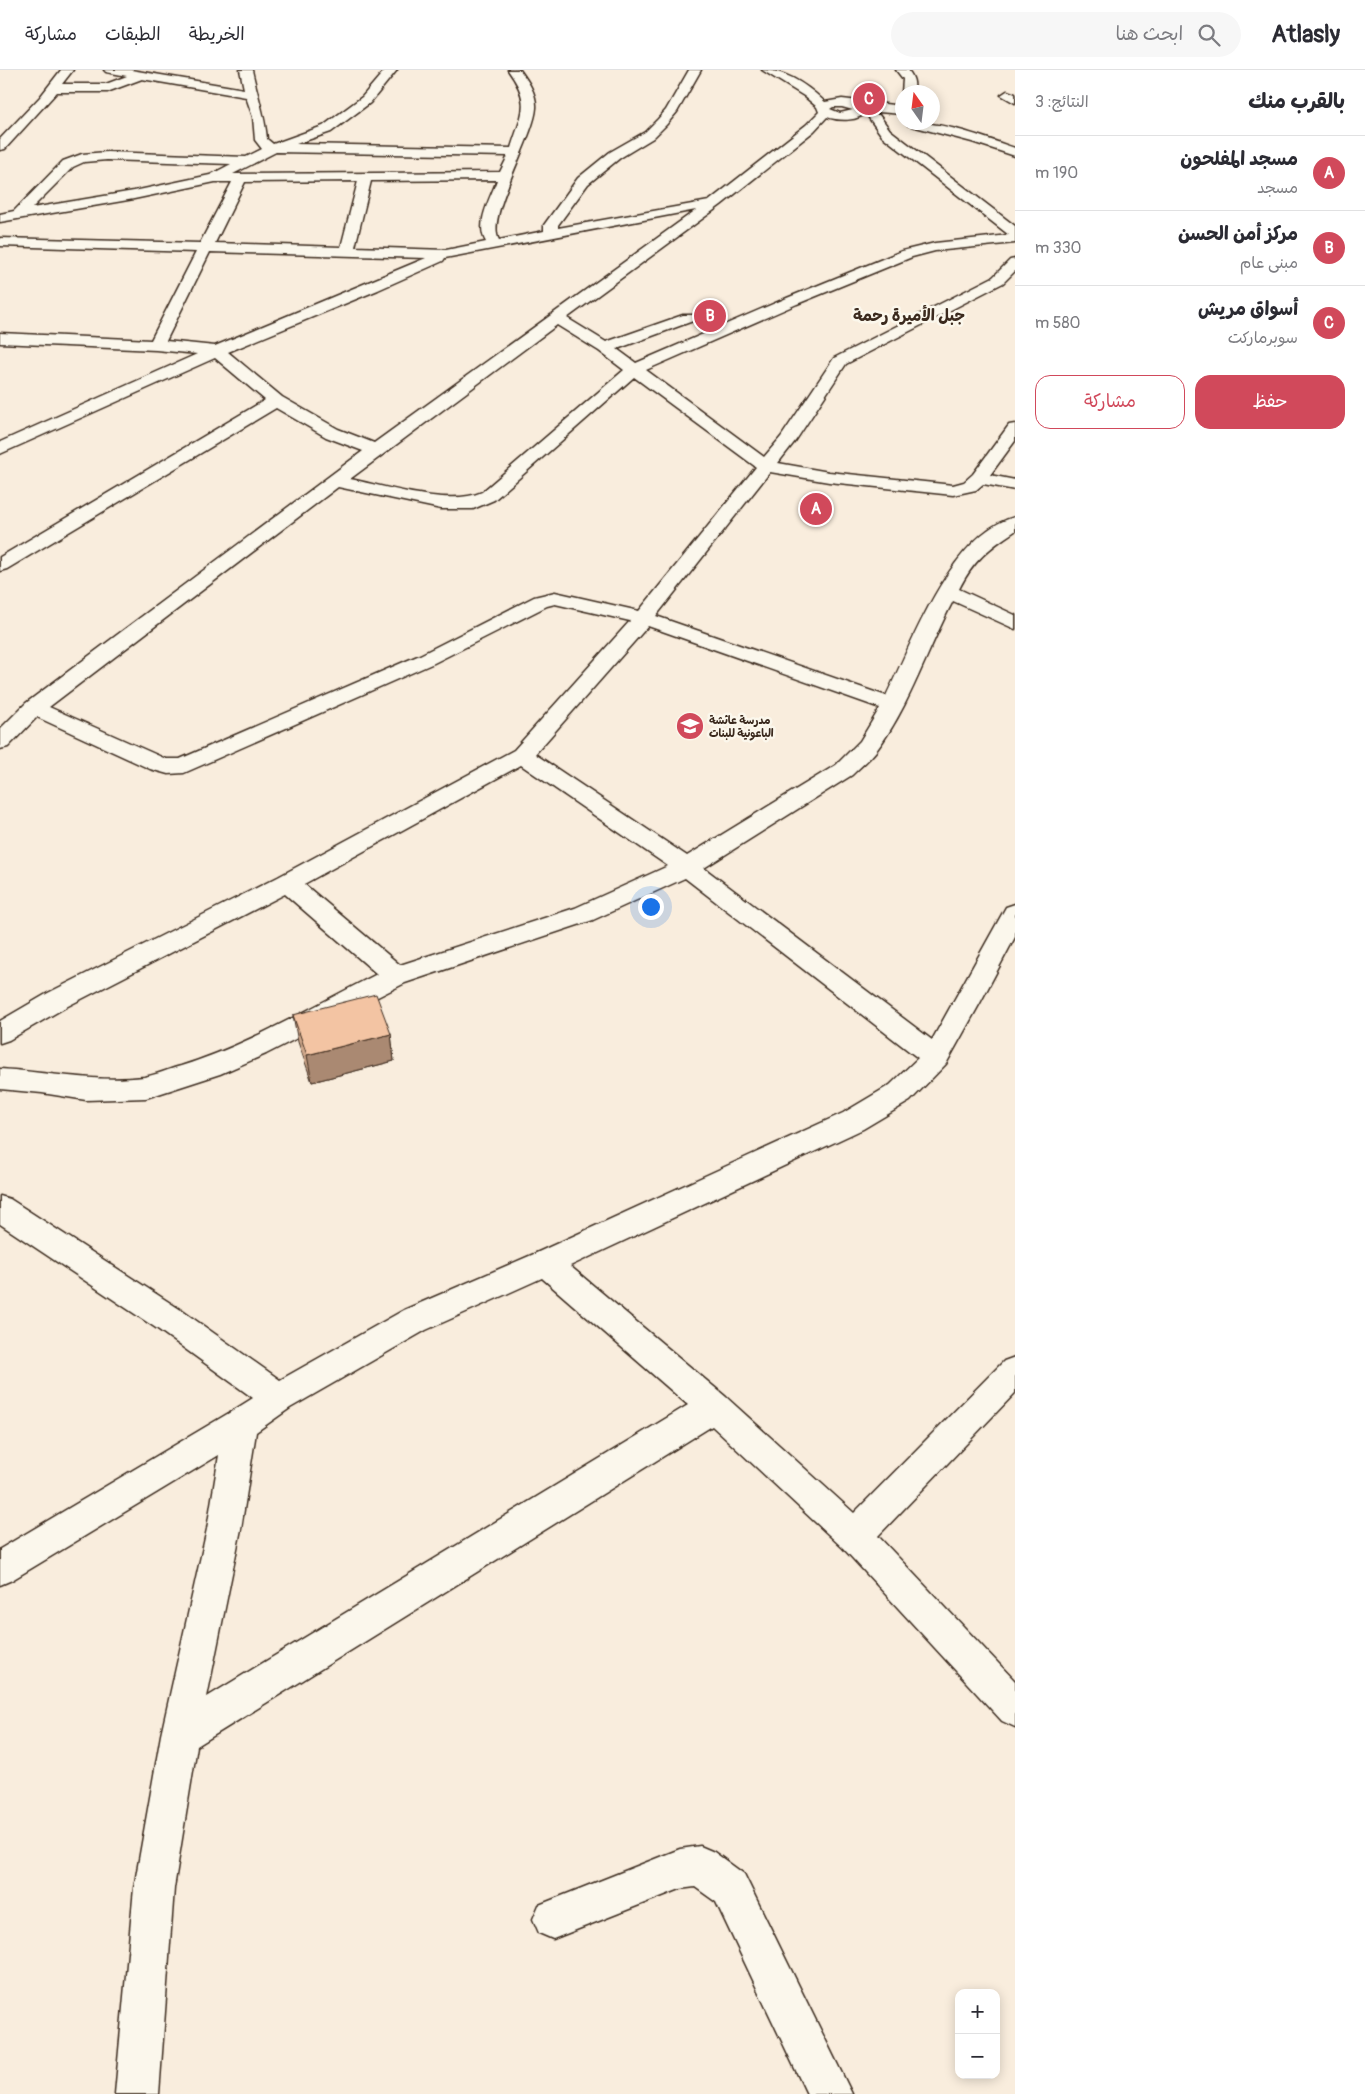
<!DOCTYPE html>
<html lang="ar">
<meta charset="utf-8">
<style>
body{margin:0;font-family:Pangolin,"Playpen Sans Arabic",sans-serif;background:#f7f7f7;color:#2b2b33;direction:rtl}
.controls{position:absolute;right:15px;bottom:15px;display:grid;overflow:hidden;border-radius:10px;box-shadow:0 2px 12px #0003}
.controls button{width:45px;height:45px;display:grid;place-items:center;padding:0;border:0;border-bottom:1px solid #e1e1e2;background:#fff;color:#2b2b33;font:25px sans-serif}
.compass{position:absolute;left:895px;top:15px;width:45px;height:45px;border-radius:50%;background:#fff;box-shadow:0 2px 12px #0003;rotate:346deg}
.you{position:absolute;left:650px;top:836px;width:18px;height:18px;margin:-12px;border:4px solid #fff;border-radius:50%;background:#1a73e8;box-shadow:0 0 0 8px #1a73e833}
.badge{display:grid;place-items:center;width:32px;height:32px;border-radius:50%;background:#d1495b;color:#fff;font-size:16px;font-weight:700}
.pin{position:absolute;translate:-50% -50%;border:2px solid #fff;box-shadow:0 1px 5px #0006}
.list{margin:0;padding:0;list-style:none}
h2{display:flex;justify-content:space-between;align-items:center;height:65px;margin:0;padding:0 20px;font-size:21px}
h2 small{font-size:16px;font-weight:400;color:#7c7c81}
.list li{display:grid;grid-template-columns:32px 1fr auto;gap:15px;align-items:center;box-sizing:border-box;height:75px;padding:0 20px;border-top:1px solid #e1e1e2}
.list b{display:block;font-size:19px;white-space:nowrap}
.list p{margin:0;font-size:16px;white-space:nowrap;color:#7c7c81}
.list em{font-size:16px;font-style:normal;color:#7c7c81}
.actions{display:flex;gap:10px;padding:15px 20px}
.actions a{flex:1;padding:11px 0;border:1px solid #d1495b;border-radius:15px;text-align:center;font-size:18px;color:#d1495b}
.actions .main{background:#d1495b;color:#fff}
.icon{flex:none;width:28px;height:28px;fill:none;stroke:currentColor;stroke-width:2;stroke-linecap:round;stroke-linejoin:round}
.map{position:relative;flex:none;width:1015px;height:2024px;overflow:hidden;direction:ltr}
header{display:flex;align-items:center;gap:30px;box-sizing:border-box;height:70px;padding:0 25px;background:#fff;border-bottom:1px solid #e1e1e2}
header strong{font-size:24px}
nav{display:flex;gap:28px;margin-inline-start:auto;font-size:18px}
.search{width:350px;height:45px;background:#f7f7f7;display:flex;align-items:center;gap:12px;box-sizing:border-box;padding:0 18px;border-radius:28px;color:#7c7c81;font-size:19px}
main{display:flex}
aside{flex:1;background:#fff}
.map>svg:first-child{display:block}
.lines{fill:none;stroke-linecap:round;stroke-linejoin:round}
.minor-casing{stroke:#3b2a1e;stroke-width:3}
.minor{fill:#fbf7ec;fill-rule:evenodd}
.wall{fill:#d1a98c;stroke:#3b2a1e}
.shaded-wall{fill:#aa8972;stroke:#3b2a1e}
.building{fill:#f3c4a3;stroke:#3b2a1e}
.labels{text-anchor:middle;stroke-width:5;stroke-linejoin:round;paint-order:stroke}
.far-poi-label{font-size:11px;font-weight:bold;fill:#3b2a1e;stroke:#fbf7ec;text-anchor:start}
.far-district-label{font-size:16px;font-weight:bold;fill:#3b2a1e;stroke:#fbf7ec}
</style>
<header>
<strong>Atlasly</strong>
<div class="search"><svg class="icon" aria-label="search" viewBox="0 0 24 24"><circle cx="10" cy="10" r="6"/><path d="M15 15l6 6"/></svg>ابحث هنا</div>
<nav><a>الخريطة</a><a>الطبقات</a><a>مشاركة</a></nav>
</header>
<main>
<aside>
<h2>بالقرب منك<small>النتائج: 3</small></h2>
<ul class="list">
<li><span class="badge">A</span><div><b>مسجد المفلحون</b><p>مسجد</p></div><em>190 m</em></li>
<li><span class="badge">B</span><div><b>مركز أمن الحسن</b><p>مبنى عام</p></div><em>330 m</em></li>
<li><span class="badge">C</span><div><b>أسواق مريش</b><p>سوبرماركت</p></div><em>580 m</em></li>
</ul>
<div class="actions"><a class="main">حفظ</a><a>مشاركة</a></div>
</aside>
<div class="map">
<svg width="1015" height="2024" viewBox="0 0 1015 2024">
<rect width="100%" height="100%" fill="#f9eddd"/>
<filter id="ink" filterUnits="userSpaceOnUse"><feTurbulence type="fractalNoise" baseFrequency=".02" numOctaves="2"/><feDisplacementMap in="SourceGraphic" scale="10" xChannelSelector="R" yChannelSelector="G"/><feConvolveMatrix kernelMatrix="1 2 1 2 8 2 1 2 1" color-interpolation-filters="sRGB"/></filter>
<g filter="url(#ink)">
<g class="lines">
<defs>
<path id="minor" d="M 61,0 L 73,0 L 62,14 L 106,14 L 127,6 L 106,2 L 104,0 L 131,0 L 244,19 L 240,0 L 252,0 C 257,24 265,45 267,69 L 273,74 L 323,56 L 362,27 L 385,0 L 397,0 L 370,33 L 331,62 L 296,74 L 511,78 C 522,43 532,33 508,0 L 520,0 C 528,11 537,24 536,38 C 534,68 485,147 499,170 L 544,161 L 544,155 L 578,108 L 610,82 L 645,62 L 658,49 L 666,40 L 689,0 L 701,0 L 677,42 L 666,55 L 653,68 L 620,88 L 588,114 L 558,155 L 558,158 L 709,131 L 806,55 L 819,42 L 817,37 L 804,26 L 762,0 C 786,0 808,16 825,32 L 842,29 L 902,36 L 902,44 L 867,41 C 859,52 839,51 827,47 L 814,61 L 721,135 L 567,248 L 606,272 L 683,245 L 693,245 L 696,248 L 693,251 L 617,279 L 636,293 L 787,228 L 902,181 L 935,173 L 1009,165 L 882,66 L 869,48 L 871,45 L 879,45 L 890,60 L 1015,156 L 1015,173 L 935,181 L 912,187 L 797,234 L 646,300 L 764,387 L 781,367 L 834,288 L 993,207 L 1010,190 L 1015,189 L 1015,201 L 1003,213 L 846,294 L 796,370 L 778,393 L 829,402 L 953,415 L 964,412 L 973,404 L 1009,355 L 1015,354 L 1015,371 L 990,405 L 1015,410 L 1015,420 L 983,414 L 976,420 L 953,425 L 829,412 L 770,402 L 656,546 L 886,626 C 913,572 951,463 1015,447 L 1015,461 C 989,478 973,491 959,519 L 1015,545 L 1015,559 L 953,531 C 927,580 910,636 876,681 C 869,690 860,697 852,705 L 704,798 L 932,970 L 1006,837 L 1015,834 L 1015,867 L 980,933 L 946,994 L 910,1031 L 863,1059 L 570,1196 L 726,1327 L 854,1443 L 1004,1291 L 1015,1287 L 1015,1323 L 878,1466 L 1015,1611 L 1015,1657 L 1002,1651 L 843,1478 L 712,1356 L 197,1676 L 174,1818 L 159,2024 L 115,2024 L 134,1818 L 161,1665 L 207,1459 L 219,1385 L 12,1510 L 0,1515 L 0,1479 L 229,1343 L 253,1328 L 159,1260 L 0,1154 L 0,1126 L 10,1129 L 181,1240 L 280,1310 L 404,1240 L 534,1184 L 843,1043 L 890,1015 L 918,988 L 685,808 L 593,850 L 405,913 L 266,984 L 220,1004 L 146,1028 L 86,1030 L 42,1023 L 0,1019 L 0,999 C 48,1002 96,1013 144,1007 C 156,1005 169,999 181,996 C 249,975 313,936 377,904 L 285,824 L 66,937 L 9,970 L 0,973 L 0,951 L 48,923 L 278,807 L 514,680 L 630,551 L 555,534 L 547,536 L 434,593 L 184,703 L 168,704 L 150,699 L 37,647 L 8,677 L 0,679 L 0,659 L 26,633 L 363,381 L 326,367 L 276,338 L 7,499 L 0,501 L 0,487 L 265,330 L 215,288 L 0,384 L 0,372 L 197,284 L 156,280 L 0,273 L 0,263 L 151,270 L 196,182 L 0,176 L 0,168 L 200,173 L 232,112 L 215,112 L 134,129 L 0,152 L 0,144 L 14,141 L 63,91 L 82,84 L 107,82 L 246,87 L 262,79 L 255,70 L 253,47 L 246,27 L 142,9 L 107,22 L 57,22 L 5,79 L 0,80 L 0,69 L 40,27 ZM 833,37 L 842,37 L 853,40 L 840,43 L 830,39 ZM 276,82 L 508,86 L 500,102 L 233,104 ZM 107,90 L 231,94 L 210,105 L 134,121 L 32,138 L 73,97 L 84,92 ZM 497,110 C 490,129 475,154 486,172 L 446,180 L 355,177 L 371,111 ZM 358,111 L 341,177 L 215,173 L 245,112 ZM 696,140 L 374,373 L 338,359 L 282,327 L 228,282 L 378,220 L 443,191 L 445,188 ZM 210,182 L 426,188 L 215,276 L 166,271 ZM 557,255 L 599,281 L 624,300 L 482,422 C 449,437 385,416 350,409 ZM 634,307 L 756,397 L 639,541 L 555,522 L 534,527 L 420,585 L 180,689 L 166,689 L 49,637 L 338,417 L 441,439 L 473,439 L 494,430 ZM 648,556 L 880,638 L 860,671 L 836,695 L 687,786 L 535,684 ZM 521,695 L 668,796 L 575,838 L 400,895 L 304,814 ZM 542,1208 L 688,1335 L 207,1627 L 241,1459 L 256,1362 L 290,1338 L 426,1260 Z
M 896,0 L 908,0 C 914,8 915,12 914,22 L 902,23 L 903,9 Z
M 1007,21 L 1015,24 L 1015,33 L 1001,25 Z
M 906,52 C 944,52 980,66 1015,78 L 1015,86 L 972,72 L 908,55 Z
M 700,1776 L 714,1782 L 744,1804 L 852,2024 L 807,2024 L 716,1832 L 695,1817 L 680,1819 L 553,1869 L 539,1863 L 533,1849 L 539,1835 L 680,1779 Z"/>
</defs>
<use href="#minor" class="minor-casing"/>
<use href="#minor" class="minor"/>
</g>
<path class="wall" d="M 293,945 L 391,964 L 394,991 L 312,1012 L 298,972 Z"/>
<path class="shaded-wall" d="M 391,964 L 394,991 L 312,1012 L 307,985 Z"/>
<path class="building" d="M 376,924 L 391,964 L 307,985 L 293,945 Z"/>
</g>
<defs>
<symbol id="school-disc" viewBox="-11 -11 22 22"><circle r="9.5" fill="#d1495b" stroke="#fbf7ec"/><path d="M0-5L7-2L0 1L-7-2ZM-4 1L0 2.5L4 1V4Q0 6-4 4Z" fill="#fff"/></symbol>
</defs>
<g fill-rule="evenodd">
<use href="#school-disc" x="674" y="640" width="32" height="32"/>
</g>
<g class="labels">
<g class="far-poi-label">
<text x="709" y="654">مدرسة عائشة<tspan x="709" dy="13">الباعونية للبنات</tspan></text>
</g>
<g class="far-district-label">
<text x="909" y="251">جبل الأميرة رحمة</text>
</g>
</g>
</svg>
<div class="controls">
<button>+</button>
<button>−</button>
</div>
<svg class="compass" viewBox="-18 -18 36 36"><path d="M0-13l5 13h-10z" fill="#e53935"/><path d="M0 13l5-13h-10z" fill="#7c7c81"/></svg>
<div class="you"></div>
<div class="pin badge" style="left:816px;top:439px">A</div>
<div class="pin badge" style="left:710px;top:246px">B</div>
<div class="pin badge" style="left:869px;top:29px">C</div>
</div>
</main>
